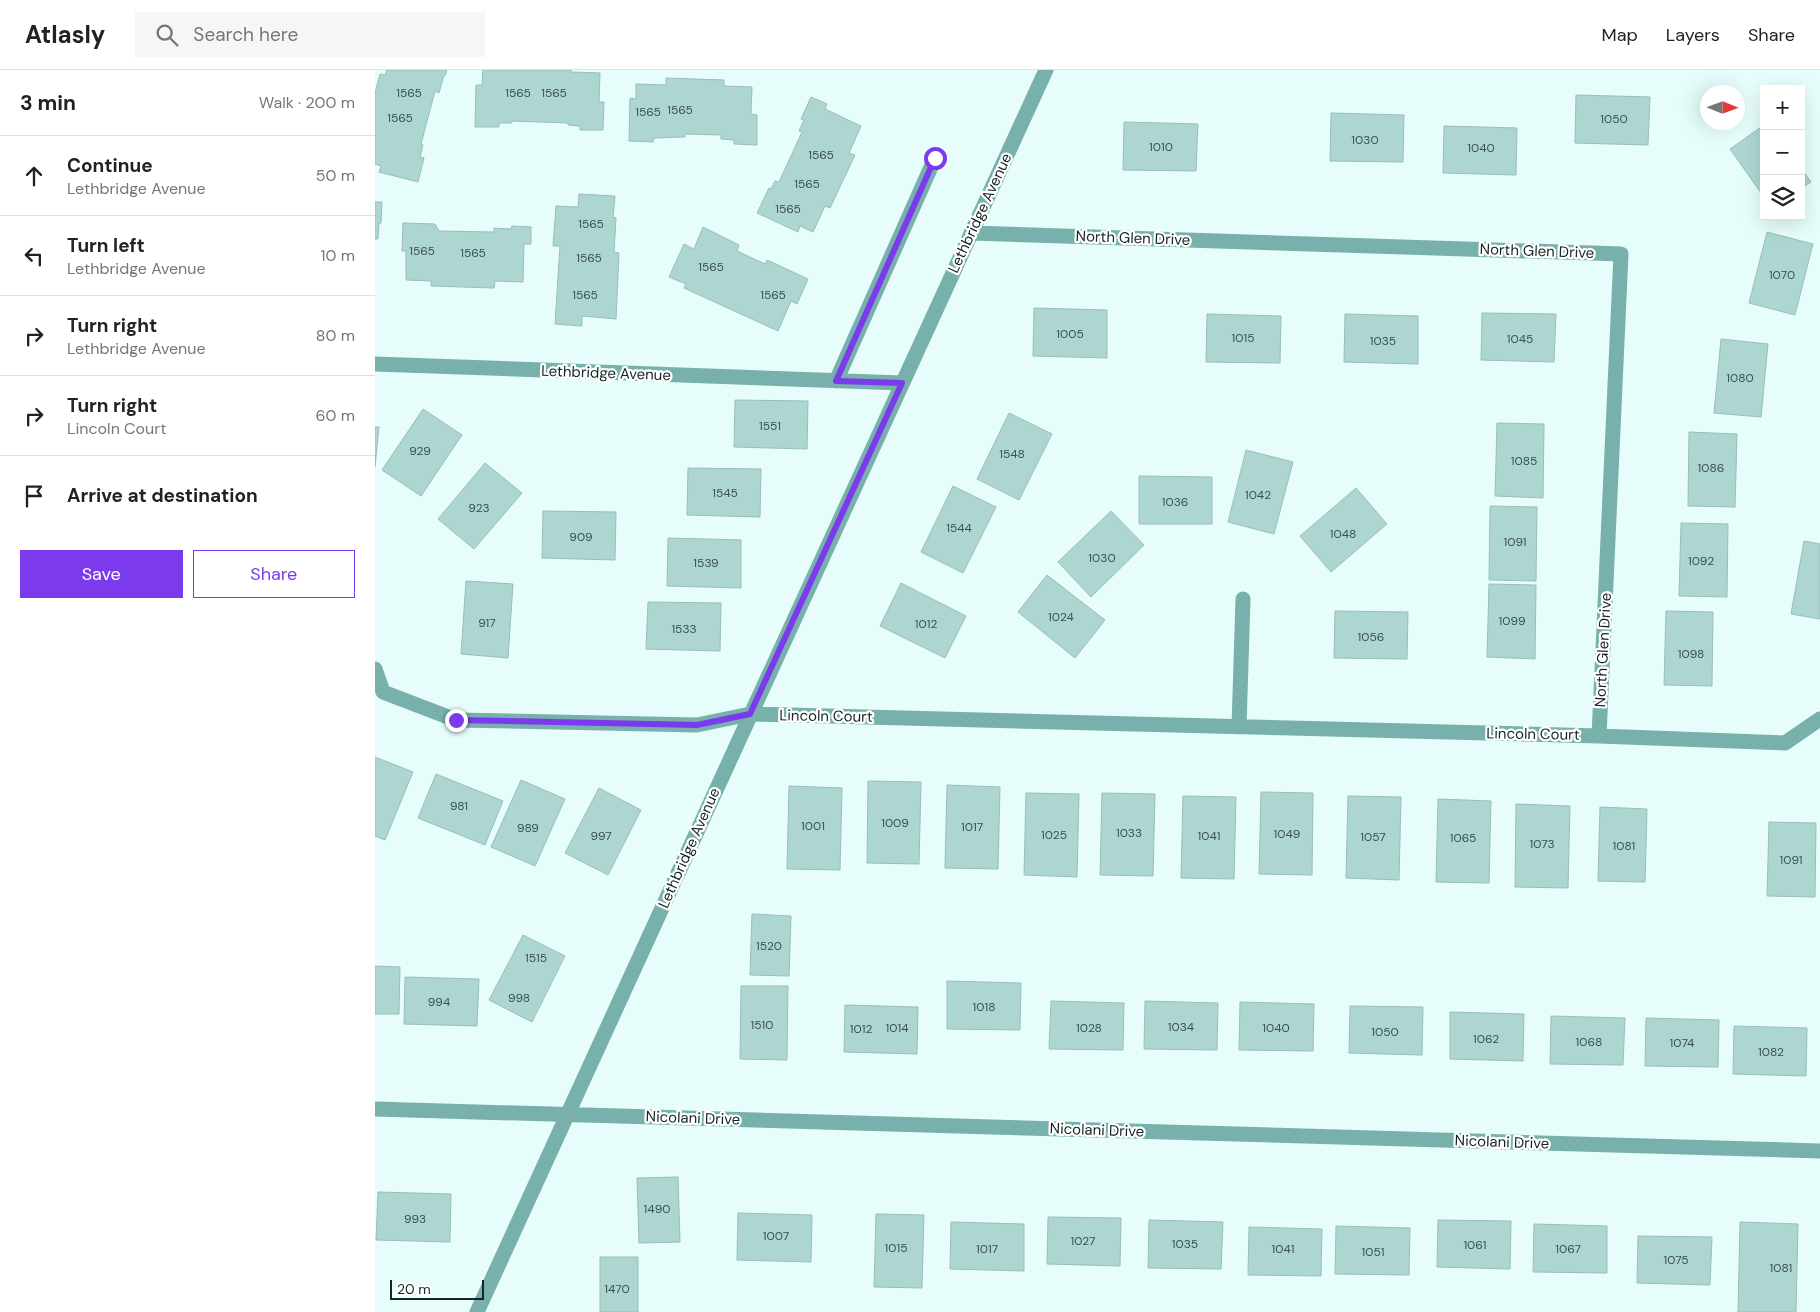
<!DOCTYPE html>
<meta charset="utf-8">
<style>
body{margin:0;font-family:"DM Sans",sans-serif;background:#f6f6f6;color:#222}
.controls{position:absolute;right:15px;top:15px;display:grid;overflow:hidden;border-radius:0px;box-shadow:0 5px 20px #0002}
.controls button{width:45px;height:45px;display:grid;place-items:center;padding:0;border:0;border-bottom:1px solid #e0e0e0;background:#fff;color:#222;font:25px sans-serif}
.compass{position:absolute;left:1325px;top:15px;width:45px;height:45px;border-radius:50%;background:#fff;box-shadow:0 5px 20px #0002;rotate:91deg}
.scale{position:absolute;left:15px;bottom:12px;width:94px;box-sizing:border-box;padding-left:5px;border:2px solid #142422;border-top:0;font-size:14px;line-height:18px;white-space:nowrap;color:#142422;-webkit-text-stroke:4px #fff;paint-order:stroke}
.stop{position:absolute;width:15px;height:15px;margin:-11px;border:4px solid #7c3aed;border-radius:50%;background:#fff}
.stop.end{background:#7c3aed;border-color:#fff;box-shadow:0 1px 5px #0008}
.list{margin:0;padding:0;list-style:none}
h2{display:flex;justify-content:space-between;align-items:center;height:65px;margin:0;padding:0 20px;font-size:21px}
h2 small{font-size:16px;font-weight:400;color:#767676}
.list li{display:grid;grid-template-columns:32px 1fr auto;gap:15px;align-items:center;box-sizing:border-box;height:80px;padding:0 20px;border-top:1px solid #e0e0e0}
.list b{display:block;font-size:19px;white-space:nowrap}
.list p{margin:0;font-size:16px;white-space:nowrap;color:#767676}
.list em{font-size:16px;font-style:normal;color:#767676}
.actions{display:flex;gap:10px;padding:15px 20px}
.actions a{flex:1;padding:11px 0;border:1px solid #7c3aed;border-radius:0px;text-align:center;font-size:18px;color:#7c3aed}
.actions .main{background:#7c3aed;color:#fff}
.icon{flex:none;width:28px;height:28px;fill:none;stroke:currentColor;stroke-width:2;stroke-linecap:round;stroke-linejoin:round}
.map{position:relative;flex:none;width:1445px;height:1242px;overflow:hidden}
header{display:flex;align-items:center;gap:30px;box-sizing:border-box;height:70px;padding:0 25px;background:#fff;border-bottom:1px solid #e0e0e0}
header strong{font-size:24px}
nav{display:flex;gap:28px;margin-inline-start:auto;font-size:18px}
.search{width:350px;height:45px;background:#f6f6f6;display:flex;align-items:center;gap:12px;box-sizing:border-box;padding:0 18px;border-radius:0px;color:#767676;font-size:19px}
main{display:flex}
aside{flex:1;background:#fff}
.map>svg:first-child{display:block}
.building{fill:#aed6d1;stroke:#98beba}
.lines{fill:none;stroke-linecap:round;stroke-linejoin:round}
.lane{stroke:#78b0ab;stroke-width:15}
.street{stroke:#78b0ab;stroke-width:15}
.route{stroke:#7c3aed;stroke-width:6}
.labels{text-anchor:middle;stroke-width:4.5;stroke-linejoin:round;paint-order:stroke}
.number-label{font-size:12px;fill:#3a504e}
.street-label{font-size:15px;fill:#142422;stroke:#fff}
</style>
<header>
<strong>Atlasly</strong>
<div class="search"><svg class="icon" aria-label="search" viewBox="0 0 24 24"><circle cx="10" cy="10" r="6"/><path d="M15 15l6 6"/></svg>Search here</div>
<nav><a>Map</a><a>Layers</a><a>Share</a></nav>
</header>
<main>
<aside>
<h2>3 min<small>Walk · 200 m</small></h2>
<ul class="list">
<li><svg class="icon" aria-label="ahead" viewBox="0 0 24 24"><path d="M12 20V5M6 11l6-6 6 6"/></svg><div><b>Continue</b><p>Lethbridge Avenue</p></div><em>50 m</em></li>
<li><svg class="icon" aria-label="left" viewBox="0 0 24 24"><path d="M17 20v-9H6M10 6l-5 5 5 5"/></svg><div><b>Turn left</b><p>Lethbridge Avenue</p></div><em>10 m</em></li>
<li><svg class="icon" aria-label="right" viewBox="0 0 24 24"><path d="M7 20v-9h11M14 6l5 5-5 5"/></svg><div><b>Turn right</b><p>Lethbridge Avenue</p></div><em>80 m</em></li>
<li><svg class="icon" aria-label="right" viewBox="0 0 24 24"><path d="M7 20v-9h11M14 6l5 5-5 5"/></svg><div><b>Turn right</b><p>Lincoln Court</p></div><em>60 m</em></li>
<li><svg class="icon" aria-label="arrive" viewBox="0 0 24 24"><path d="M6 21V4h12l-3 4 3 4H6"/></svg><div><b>Arrive at destination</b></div></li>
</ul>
<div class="actions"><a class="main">Save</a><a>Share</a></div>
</aside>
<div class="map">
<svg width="1445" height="1242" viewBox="0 0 1445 1242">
<rect width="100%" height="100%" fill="#e6fdfb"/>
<path class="building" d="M 12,0 L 72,0 L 70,6 L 69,5 L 64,23 L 60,21 L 46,74 L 48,75 L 45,87 L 49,88 L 43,112 L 4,102 L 6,96 L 0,94 L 0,23 L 5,4 L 10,5 Z
M 108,0 L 196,0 L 196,2 L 225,3 L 224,32 L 229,32 L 228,60 L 205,60 L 205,56 L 193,55 L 193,53 L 137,51 L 137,53 L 124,53 L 124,57 L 100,57 L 101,15 L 107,15 Z
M 291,8 L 349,10 L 349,16 L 377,17 L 376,44 L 382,45 L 382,75 L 359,74 L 359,70 L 346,69 L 346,65 L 310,64 L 310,67 L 279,68 L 278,72 L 254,71 L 255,28 L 261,29 L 261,14 L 291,15 Z
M 1201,25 L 1275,27 L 1273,75 L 1200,73 Z
M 436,27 L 452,34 L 450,39 L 486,56 L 474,83 L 480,85 L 455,138 L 450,136 L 438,162 L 425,156 L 423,162 L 382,143 L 394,118 L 396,119 L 400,111 L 404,112 L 427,62 L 424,61 L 429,50 L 426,49 Z
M 956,43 L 1029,45 L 1028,92 L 955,91 Z
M 749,52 L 823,54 L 821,101 L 748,100 Z
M 1389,55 L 1389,127 L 1355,79 Z
M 1069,56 L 1142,58 L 1141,105 L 1068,103 Z
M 1426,98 L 1436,112 L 1426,118 Z
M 204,124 L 240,126 L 238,147 L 241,148 L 239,182 L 244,183 L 241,249 L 207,246 L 207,256 L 180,254 L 185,176 L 178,176 L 181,136 L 203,137 Z
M 0,132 L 7,132 L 6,153 L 4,153 L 3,169 L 0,169 Z
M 28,153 L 60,154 L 64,161 L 119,162 L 119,158 L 136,159 L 137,156 L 156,157 L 156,174 L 149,174 L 148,212 L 120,211 L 119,218 L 56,216 L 56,211 L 31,210 L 31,181 L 27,181 Z
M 328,157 L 364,175 L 362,181 L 390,194 L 392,190 L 433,209 L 422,234 L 416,231 L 403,261 L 309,218 L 311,214 L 294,207 L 309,174 L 319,179 Z
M 1392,162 L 1438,174 L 1420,245 L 1374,233 Z
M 659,238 L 732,240 L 732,288 L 658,286 Z
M 1107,243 L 1181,244 L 1179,292 L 1106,290 Z
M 832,244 L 906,246 L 905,293 L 831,292 Z
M 970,244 L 1043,246 L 1043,294 L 969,292 Z
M 1346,269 L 1393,274 L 1386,347 L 1339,343 Z
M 360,330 L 433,331 L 432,379 L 359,377 Z
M 48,339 L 87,365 L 46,426 L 7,400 Z
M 634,343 L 677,364 L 644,430 L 602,409 Z
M 1122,353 L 1169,354 L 1168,428 L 1120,426 Z
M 0,357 L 4,357 L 0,397 Z
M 1314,362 L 1362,364 L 1360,437 L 1313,436 Z
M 871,380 L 918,392 L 899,464 L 853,452 Z
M 110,393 L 147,423 L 99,479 L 63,449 Z
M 313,398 L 386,399 L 385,447 L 312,445 Z
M 764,406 L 837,407 L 837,454 L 764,454 Z
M 578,416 L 621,437 L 588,503 L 546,482 Z
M 981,418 L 1012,454 L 956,502 L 925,466 Z
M 1115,436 L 1162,437 L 1161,511 L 1114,510 Z
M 168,441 L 241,442 L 240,490 L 167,488 Z
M 736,441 L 769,475 L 716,527 L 683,492 Z
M 1306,453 L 1353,454 L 1352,527 L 1304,526 Z
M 293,468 L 366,470 L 366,518 L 292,516 Z
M 1429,471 L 1445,474 L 1445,549 L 1416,544 Z
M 672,505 L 730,550 L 700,588 L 643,542 Z
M 91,511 L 138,514 L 133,588 L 86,584 Z
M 526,513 L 591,546 L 570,588 L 505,556 Z
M 1114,514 L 1161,515 L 1160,589 L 1112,587 Z
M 273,532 L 346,533 L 345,581 L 271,579 Z
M 960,541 L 1033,542 L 1032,589 L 959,588 Z
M 1291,541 L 1338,542 L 1337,616 L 1289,615 Z
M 0,687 L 38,702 L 10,770 L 0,766 Z
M 61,704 L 128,731 L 110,775 L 43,748 Z
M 146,710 L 190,729 L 160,796 L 116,777 Z
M 493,711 L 546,712 L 544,794 L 492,793 Z
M 572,715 L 625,717 L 623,799 L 570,798 Z
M 414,716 L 467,718 L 465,800 L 412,799 Z
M 224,718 L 266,740 L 233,805 L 190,783 Z
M 886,722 L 938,723 L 937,805 L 884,804 Z
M 651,723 L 704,724 L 702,807 L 649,805 Z
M 727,723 L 780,724 L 778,806 L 725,805 Z
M 808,726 L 861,727 L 859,809 L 806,808 Z
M 973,726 L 1026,727 L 1024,810 L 971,808 Z
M 1063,729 L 1116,731 L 1114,813 L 1061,812 Z
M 1141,734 L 1195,736 L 1193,818 L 1140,817 Z
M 1225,737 L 1272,739 L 1270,812 L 1223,811 Z
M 1394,752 L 1441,753 L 1440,827 L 1392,826 Z
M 377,844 L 416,846 L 414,906 L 375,905 Z
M 148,865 L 190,886 L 157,952 L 114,930 Z
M 0,896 L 25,897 L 24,944 L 0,944 Z
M 30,907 L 104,909 L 102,956 L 29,954 Z
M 572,911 L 646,913 L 645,960 L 572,959 Z
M 366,916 L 413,916 L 412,990 L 365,989 Z
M 676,931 L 749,933 L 748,980 L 674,979 Z
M 770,931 L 843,933 L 842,980 L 769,979 Z
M 865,932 L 939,934 L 938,981 L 864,980 Z
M 470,935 L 543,937 L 542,984 L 469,982 Z
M 975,936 L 1048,937 L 1047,985 L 974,983 Z
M 1075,942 L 1149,944 L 1148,991 L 1075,989 Z
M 1176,946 L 1250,948 L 1248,995 L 1175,994 Z
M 1271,948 L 1344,950 L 1343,997 L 1270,996 Z
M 1359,956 L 1432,958 L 1431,1006 L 1358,1004 Z
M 303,1107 L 305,1172 L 264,1173 L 262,1108 Z
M 3,1122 L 76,1124 L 75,1172 L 1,1170 Z
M 363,1143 L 437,1145 L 436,1192 L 362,1190 Z
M 501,1144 L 549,1145 L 547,1218 L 499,1217 Z
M 673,1147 L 746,1148 L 745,1196 L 672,1194 Z
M 774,1150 L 848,1152 L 846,1199 L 773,1198 Z
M 1063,1150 L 1136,1151 L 1135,1199 L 1062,1197 Z
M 576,1152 L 649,1154 L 649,1201 L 575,1199 Z
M 1365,1152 L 1423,1154 L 1421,1242 L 1363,1242 Z
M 1159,1154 L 1232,1156 L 1232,1203 L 1158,1202 Z
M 961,1156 L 1035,1158 L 1034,1205 L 960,1204 Z
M 874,1157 L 947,1159 L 946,1206 L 873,1205 Z
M 1263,1166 L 1337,1167 L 1335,1215 L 1262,1213 Z
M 225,1187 L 263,1187 L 263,1242 L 225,1242 Z"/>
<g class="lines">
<path class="lane" d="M 0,294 L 527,313
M 461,311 L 560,88"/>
<path class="street" d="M 596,163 L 1246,184 L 1224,666
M 0,599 L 8,622 L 81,650 L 322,655 L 375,644 L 1224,666 L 1410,673 L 1445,649
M 864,657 L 868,529
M 0,1039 L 1445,1081
M 102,1242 L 671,0"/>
</g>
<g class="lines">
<path class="route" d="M 81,650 L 322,655 L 375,644 L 527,313 L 461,311 L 560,88"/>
</g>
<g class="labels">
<g class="number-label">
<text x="34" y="27">1565</text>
<text x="143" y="27">1565</text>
<text x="179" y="27">1565</text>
<text x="305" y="44">1565</text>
<text x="273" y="46">1565</text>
<text x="25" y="52">1565</text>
<text x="1239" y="53">1050</text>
<text x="990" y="74">1030</text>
<text x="786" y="81">1010</text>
<text x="1106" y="82">1040</text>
<text x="446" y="89">1565</text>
<text x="432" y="118">1565</text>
<text x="413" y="143">1565</text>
<text x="216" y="158">1565</text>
<text x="47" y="185">1565</text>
<text x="98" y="187">1565</text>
<text x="214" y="192">1565</text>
<text x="336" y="201">1565</text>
<text x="1407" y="209">1070</text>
<text x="210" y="229">1565</text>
<text x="398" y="229">1565</text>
<text x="695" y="268">1005</text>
<text x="868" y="272">1015</text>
<text x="1145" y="273">1045</text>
<text x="1008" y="275">1035</text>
<text x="1365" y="312">1080</text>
<text x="395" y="360">1551</text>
<text x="45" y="385">929</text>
<text x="637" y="388">1548</text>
<text x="1149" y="395">1085</text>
<text x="1336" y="402">1086</text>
<text x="350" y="427">1545</text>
<text x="883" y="429">1042</text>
<text x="800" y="436">1036</text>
<text x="104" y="442">923</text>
<text x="584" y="462">1544</text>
<text x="968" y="468">1048</text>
<text x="206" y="471">909</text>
<text x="1140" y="476">1091</text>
<text x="727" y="492">1030</text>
<text x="1326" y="495">1092</text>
<text x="331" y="497">1539</text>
<text x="686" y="551">1024</text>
<text x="1137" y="555">1099</text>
<text x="112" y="557">917</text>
<text x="551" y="558">1012</text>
<text x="309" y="563">1533</text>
<text x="996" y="571">1056</text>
<text x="1316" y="588">1098</text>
<text x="84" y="740">981</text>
<text x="520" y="757">1009</text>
<text x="438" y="760">1001</text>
<text x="597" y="761">1017</text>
<text x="153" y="762">989</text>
<text x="754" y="767">1033</text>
<text x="912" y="768">1049</text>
<text x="679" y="769">1025</text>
<text x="226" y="770">997</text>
<text x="834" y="770">1041</text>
<text x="998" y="771">1057</text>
<text x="1088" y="772">1065</text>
<text x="1167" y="778">1073</text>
<text x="1249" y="780">1081</text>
<text x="1416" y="794">1091</text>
<text x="394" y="880">1520</text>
<text x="161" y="892">1515</text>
<text x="144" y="932">998</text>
<text x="64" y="936">994</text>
<text x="609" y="941">1018</text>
<text x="387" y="959">1510</text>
<text x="806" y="961">1034</text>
<text x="522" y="962">1014</text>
<text x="714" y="962">1028</text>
<text x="901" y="962">1040</text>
<text x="486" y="963">1012</text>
<text x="1010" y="966">1050</text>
<text x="1111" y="973">1062</text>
<text x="1214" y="976">1068</text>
<text x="1307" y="977">1074</text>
<text x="1396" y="986">1082</text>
<text x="282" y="1143">1490</text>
<text x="40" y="1153">993</text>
<text x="401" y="1170">1007</text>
<text x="708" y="1175">1027</text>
<text x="810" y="1178">1035</text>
<text x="1100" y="1179">1061</text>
<text x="521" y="1182">1015</text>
<text x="612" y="1183">1017</text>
<text x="908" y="1183">1041</text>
<text x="1193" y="1183">1067</text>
<text x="998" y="1186">1051</text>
<text x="1301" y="1194">1075</text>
<text x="1406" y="1202">1081</text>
<text x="242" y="1223">1470</text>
</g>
<g class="street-label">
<text transform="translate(605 143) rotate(-65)" y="5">Lethbridge Avenue</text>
<text transform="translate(758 168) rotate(2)" y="5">North Glen Drive</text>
<text transform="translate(1162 181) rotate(2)" y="5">North Glen Drive</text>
<text transform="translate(231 303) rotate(2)" y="5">Lethbridge Avenue</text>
<text transform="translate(1228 580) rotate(-87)" y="5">North Glen Drive</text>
<text transform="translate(451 646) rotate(1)" y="5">Lincoln Court</text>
<text transform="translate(1158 664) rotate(1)" y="5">Lincoln Court</text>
<text transform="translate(314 778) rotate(-66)" y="5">Lethbridge Avenue</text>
<text transform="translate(318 1048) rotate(2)" y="5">Nicolani Drive</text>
<text transform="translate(722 1060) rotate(2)" y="5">Nicolani Drive</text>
<text transform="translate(1127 1072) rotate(2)" y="5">Nicolani Drive</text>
</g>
</g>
</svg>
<div class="controls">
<button>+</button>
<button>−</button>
<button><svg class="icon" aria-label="layers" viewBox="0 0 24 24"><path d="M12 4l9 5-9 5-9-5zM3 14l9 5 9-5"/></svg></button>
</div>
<svg class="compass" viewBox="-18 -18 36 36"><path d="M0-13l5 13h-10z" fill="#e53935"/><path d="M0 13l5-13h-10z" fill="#767676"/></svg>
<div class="scale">20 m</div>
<div class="stop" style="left:560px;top:88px"></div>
<div class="stop end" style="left:81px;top:650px"></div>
</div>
</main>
